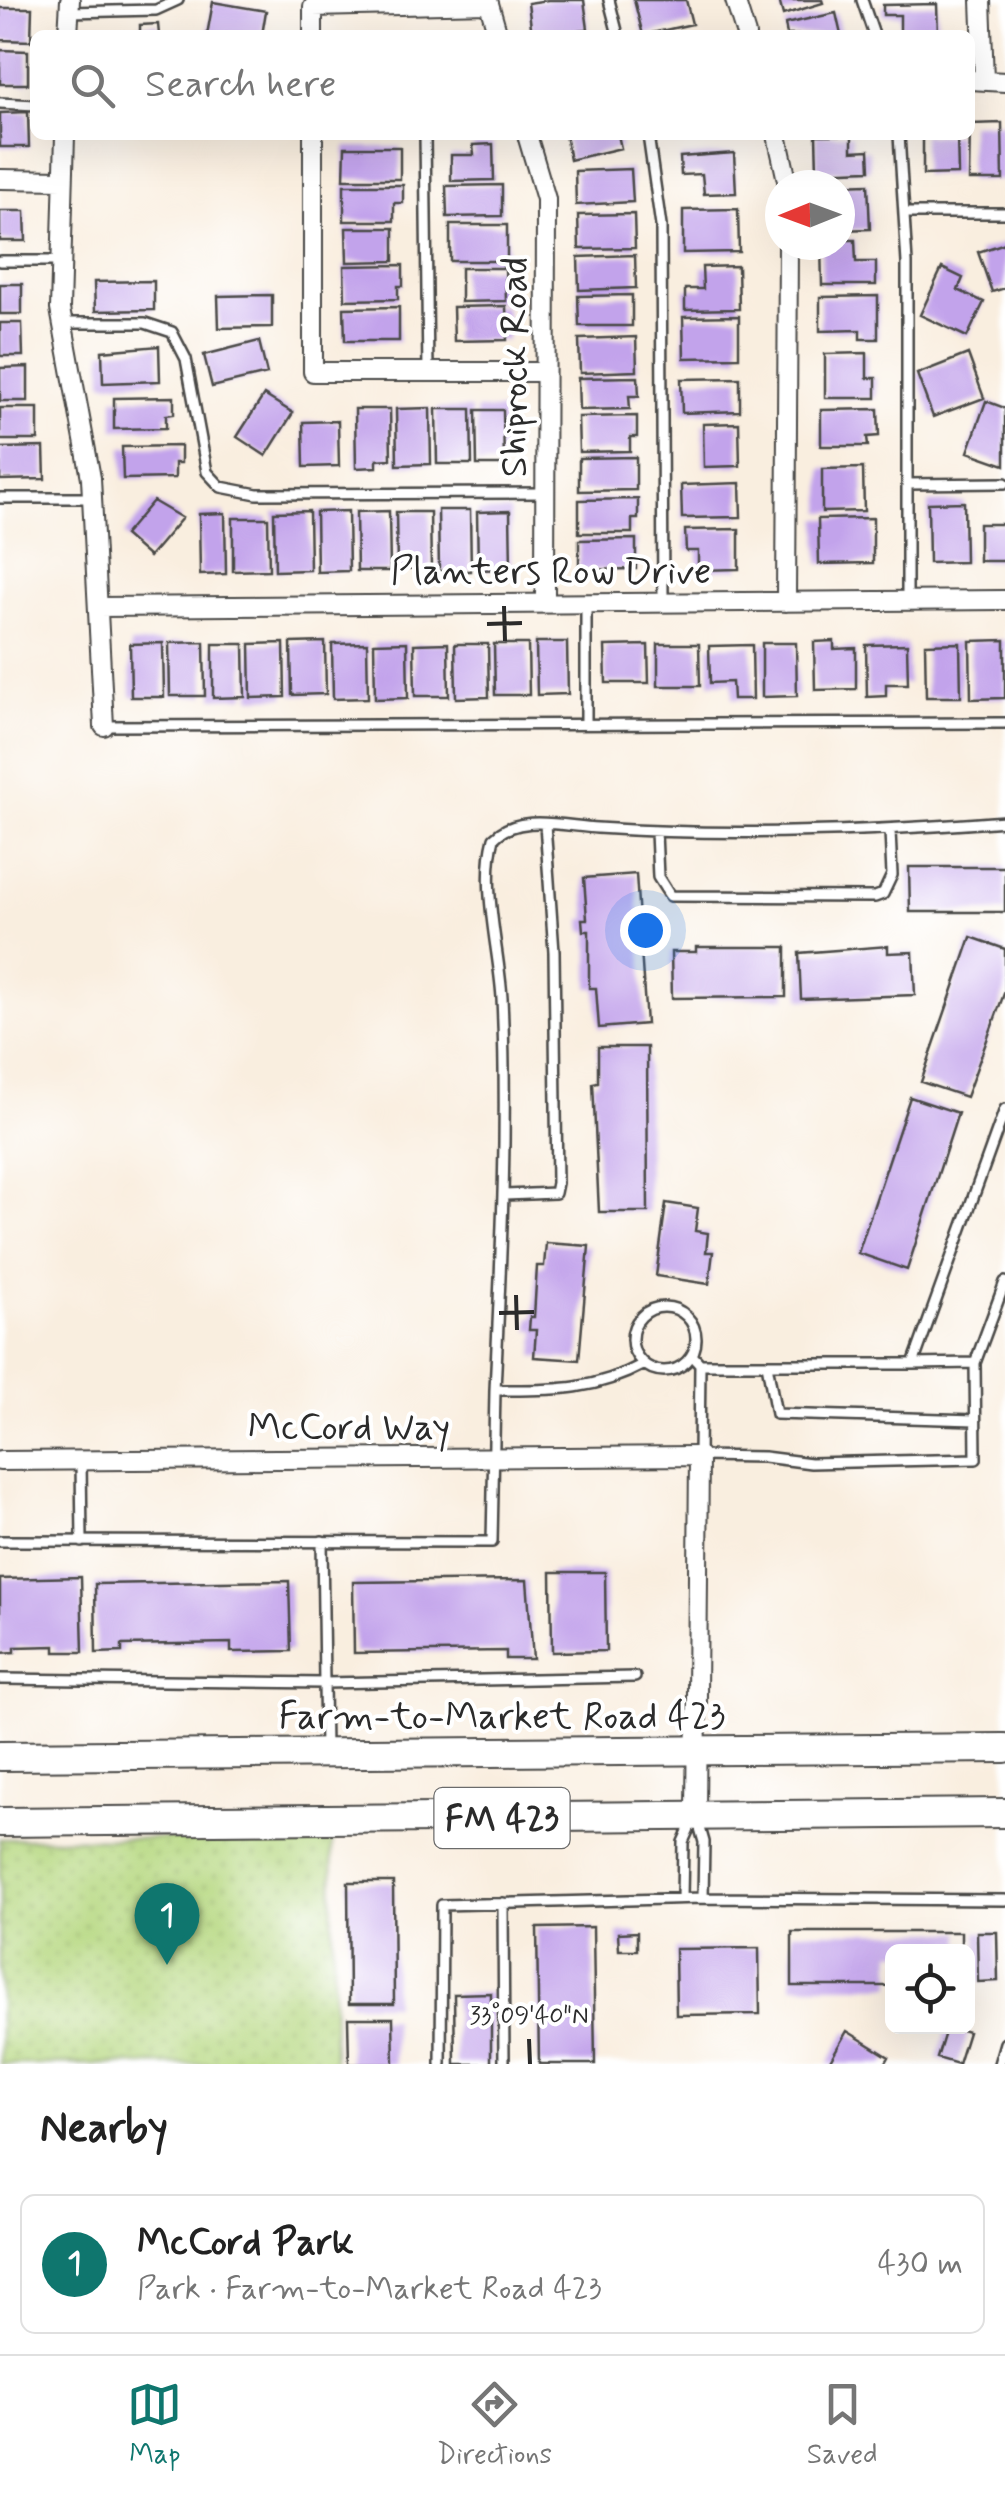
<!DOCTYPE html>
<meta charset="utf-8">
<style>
body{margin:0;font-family:Mynerve,sans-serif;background:#f2f2f2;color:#222}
.controls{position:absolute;right:30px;bottom:30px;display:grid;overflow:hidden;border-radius:15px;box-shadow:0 10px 40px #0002}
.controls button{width:90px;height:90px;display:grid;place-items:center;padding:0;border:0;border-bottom:2px solid #e0e0e0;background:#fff;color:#222;font:50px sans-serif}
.compass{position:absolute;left:765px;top:170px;width:90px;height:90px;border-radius:50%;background:#fff;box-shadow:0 10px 40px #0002;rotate:269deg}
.you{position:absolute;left:645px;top:930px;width:35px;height:35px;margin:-25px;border:8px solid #fff;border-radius:50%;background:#1a73e8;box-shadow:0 0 0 15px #1a73e833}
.badge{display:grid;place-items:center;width:65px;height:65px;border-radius:50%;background:#0f766e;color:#fff;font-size:32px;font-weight:700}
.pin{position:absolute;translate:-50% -82px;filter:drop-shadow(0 2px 5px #0008)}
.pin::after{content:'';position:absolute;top:52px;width:35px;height:30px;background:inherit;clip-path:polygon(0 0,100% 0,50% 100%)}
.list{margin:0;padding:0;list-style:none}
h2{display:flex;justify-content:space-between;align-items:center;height:130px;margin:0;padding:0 40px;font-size:42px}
h2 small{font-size:32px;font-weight:400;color:#767676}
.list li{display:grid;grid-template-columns:65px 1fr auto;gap:30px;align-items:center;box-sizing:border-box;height:140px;margin:0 20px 20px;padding:0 20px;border:2px solid #e0e0e0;border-radius:15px}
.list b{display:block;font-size:38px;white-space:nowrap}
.list p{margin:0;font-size:32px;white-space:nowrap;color:#767676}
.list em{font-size:32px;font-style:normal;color:#767676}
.icon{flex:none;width:55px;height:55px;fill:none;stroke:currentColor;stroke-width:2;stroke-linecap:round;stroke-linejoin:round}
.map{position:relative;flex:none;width:1005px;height:2064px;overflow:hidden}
.search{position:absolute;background:#fff;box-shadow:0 10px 40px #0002;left:30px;right:30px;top:30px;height:110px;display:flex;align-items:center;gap:25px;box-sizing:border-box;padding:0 35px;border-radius:15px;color:#767676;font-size:38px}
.sheet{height:290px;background:#fff}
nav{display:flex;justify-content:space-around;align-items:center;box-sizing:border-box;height:140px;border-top:2px solid #e0e0e0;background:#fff;font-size:28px;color:#767676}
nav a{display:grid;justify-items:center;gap:5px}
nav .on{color:#0f766e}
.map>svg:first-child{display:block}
.grass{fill:url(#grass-dots);stroke:#708256;stroke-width:2.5}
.building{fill:#c2a3eb}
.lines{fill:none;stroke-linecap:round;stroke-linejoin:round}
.service-casing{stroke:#4a4846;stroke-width:14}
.minor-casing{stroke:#4a4846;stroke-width:22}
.primary-casing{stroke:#4a4846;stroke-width:32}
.service{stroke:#fff;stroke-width:9}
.minor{stroke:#fff;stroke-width:18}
.primary{stroke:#fff;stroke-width:28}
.ticks{fill:none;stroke:#2b2b2b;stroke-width:4}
.labels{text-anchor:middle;stroke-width:8;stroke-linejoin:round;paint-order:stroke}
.shield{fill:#fff;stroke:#6b6b6b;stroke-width:2.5}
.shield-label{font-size:35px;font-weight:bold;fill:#2b2b2b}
.street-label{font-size:38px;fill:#2b2b2b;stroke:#fff}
.ticks-label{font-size:25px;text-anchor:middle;fill:#2b2b2b;stroke:#fff;stroke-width:8;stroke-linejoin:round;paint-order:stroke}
</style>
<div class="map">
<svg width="1005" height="2064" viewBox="0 0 1005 2064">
<defs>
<pattern id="grass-dots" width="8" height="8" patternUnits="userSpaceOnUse" patternTransform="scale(2.5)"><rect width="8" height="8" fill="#b6d880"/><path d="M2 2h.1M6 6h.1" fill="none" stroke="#9dba6f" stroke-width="1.8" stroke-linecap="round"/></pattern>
</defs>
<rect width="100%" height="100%" fill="#fff"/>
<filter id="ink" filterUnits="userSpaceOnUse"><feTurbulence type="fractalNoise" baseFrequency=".01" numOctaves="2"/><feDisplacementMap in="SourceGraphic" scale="20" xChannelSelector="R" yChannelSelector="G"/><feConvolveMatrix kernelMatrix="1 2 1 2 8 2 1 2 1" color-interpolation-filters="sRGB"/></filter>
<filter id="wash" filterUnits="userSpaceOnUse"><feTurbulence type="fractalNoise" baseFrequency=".0048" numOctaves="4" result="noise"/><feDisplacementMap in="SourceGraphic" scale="40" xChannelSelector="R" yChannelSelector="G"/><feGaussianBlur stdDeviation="2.25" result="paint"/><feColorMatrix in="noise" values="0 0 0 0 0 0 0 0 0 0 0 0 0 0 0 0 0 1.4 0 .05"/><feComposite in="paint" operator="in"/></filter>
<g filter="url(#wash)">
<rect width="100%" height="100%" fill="#f9eedf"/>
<path class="grass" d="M 332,1838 L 334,2064 L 0,2064 L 0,1839 Z"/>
<g id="blocks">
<path class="building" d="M 548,0 L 584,0 L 588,29 L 532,35 L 528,3 Z
M 634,0 L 686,0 L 692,24 L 643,35 Z
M 779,0 L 822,0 L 823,3 L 783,15 Z
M 213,2 L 266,11 L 262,35 L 207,35 Z
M 937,4 L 938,35 L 900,35 L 900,15 L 883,15 L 883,5 Z
M 0,8 L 32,8 L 31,41 L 0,40 Z
M 836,13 L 841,35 L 787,35 L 785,24 Z
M 158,24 L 159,35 L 140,35 L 140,25 Z
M 0,50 L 28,51 L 28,84 L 0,84 Z
M 28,112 L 29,147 L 0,147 L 0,113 Z
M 1002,123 L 1003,180 L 969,180 L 970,124 Z
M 565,135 L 618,135 L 621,148 L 570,160 Z
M 816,135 L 852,135 L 852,151 L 869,150 L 870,170 L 817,172 Z
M 923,135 L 957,135 L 958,174 L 923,175 Z
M 493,144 L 494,180 L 451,181 L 451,155 L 474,155 L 473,145 Z
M 345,147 L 400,147 L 400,179 L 344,179 Z
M 734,153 L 736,193 L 704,194 L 702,174 L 681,175 L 680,157 Z
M 631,169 L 633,202 L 576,205 L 575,171 Z
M 868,184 L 870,229 L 840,230 L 840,185 Z
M 344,185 L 403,185 L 403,203 L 394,203 L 394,221 L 344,221 Z
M 502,185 L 502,216 L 447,217 L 446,186 Z
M 738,209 L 739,252 L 683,253 L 683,210 Z
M 0,211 L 25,211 L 26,241 L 0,241 Z
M 634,214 L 635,248 L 579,249 L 578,215 Z
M 450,225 L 507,225 L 507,261 L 450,261 Z
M 346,228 L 394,228 L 394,261 L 347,262 Z
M 840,240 L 855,240 L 856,262 L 876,262 L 876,285 L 822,285 L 821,245 L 840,245 Z
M 1005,243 L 1005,288 L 992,292 L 978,252 Z
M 635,255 L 636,288 L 579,290 L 578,257 Z
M 403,265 L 403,286 L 398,286 L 398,299 L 345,300 L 344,266 Z
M 738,266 L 739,309 L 685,310 L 685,289 L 703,289 L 702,267 Z
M 461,268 L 505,268 L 506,301 L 461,302 Z
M 942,268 L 963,278 L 958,290 L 984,302 L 967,337 L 920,315 Z
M 154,281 L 154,310 L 95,311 L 94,282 Z
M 0,284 L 22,284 L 22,314 L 0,314 Z
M 272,295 L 272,327 L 219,328 L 218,296 Z
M 632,295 L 632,326 L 579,326 L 578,296 Z
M 878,296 L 878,339 L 860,339 L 860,330 L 820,331 L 820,297 Z
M 506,306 L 507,340 L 454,341 L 453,307 Z
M 399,307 L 399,341 L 345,341 L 344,308 Z
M 739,316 L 739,357 L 684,358 L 683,317 Z
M 0,323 L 22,323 L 23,356 L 0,356 Z
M 636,337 L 637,371 L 580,373 L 579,339 Z
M 259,341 L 267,374 L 212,387 L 204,355 Z
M 159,346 L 160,381 L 103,383 L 102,351 Z
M 867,353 L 867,378 L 876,378 L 876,398 L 825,398 L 825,354 Z
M 968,354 L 984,398 L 933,417 L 917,374 Z
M 28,367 L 28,401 L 0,401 L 0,368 Z
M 638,377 L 639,396 L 629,396 L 630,409 L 579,410 L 578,378 Z
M 740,378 L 740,411 L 682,413 L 681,379 Z
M 264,395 L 293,413 L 266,456 L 237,437 Z
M 174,397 L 174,414 L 166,415 L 166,428 L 114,429 L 114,398 Z
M 986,401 L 1005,408 L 1005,465 L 968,452 Z
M 0,408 L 38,408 L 38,440 L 0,440 Z
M 430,408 L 431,464 L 397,465 L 396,409 Z
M 355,409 L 390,409 L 391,459 L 377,460 L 377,467 L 356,468 Z
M 436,409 L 471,409 L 472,464 L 437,464 Z
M 878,409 L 879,436 L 867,437 L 868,446 L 821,446 L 821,410 Z
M 476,410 L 503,410 L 504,465 L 477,465 Z
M 637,416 L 637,437 L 630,437 L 630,451 L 579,452 L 578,417 Z
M 338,421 L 339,466 L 304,467 L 303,422 Z
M 739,423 L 740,466 L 704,467 L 703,424 Z
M 181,446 L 181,463 L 175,463 L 175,478 L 123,479 L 122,447 Z
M 44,447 L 45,479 L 0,480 L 0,448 Z
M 636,457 L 636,490 L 579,491 L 579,458 Z
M 863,468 L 864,511 L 822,512 L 822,469 Z
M 740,483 L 741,517 L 682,518 L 681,485 Z
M 638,499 L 638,519 L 632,519 L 632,533 L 579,533 L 579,500 Z
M 153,501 L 182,518 L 149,557 L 124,535 Z
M 964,502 L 965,562 L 929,563 L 928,503 Z
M 438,510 L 470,510 L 471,571 L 439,571 Z
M 309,511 L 310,570 L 275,571 L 274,512 Z
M 348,511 L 349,571 L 317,572 L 316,512 Z
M 389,511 L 390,571 L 357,571 L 356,512 Z
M 510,511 L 511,569 L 478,570 L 477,512 Z
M 396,512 L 430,512 L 431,568 L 397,569 Z
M 225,513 L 226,574 L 200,575 L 199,514 Z
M 233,518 L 268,518 L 269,570 L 233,571 Z
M 873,518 L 873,563 L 819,564 L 818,519 Z
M 979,524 L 1005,524 L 1005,561 L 979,561 Z
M 739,529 L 739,569 L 698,570 L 698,551 L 686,551 L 685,530 Z
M 636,539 L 636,569 L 579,570 L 579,540 Z
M 1005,640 L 1005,698 L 971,699 L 970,641 Z
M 834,641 L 834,649 L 856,648 L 856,689 L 815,690 L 814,642 Z
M 204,642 L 205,696 L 170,696 L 169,643 Z
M 325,642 L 326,694 L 292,695 L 291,643 Z
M 407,642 L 408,698 L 375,699 L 374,643 Z
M 536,642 L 567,642 L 568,694 L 537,695 Z
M 163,643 L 164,697 L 131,697 L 130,644 Z
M 284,643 L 285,697 L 251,698 L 250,644 Z
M 367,643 L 368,698 L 333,699 L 332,644 Z
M 448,643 L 449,696 L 415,696 L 414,644 Z
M 762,643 L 796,643 L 797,696 L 762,697 Z
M 960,643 L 961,697 L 926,697 L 925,644 Z
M 213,644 L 244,644 L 245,697 L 213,698 Z
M 455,644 L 488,644 L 489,697 L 456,698 Z
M 494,644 L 528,644 L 529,695 L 495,695 Z
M 658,644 L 699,644 L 700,686 L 658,686 Z
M 907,644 L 908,684 L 886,684 L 886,696 L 867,697 L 866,645 Z
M 648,645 L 649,683 L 606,683 L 605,646 Z
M 752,645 L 753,699 L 733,699 L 732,682 L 710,683 L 709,646 Z
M 909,867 L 1005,867 L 1005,912 L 910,912 Z
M 636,874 L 646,1024 L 599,1028 L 596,988 L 589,988 L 589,931 L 583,931 L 582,919 L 587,919 L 584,878 Z
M 971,937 L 1005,949 L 1005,991 L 966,1097 L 921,1082 Z
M 888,946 L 888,953 L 913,952 L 915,995 L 801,999 L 799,953 Z
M 696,947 L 786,947 L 786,997 L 672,998 L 671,952 L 696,952 Z
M 598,1047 L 647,1047 L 648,1212 L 599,1212 L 593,1083 L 598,1082 Z
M 910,1097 L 958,1113 L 907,1270 L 858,1253 Z
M 666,1203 L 698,1208 L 695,1231 L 708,1233 L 706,1252 L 713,1252 L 709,1284 L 656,1276 Z
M 546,1243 L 589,1246 L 579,1360 L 534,1357 L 536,1330 L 529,1330 L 530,1317 L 534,1317 L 537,1266 L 544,1266 Z
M 551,1572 L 605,1572 L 606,1651 L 552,1652 Z
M 81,1577 L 83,1652 L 55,1652 L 55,1646 L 15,1647 L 15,1652 L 0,1653 L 0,1579 Z
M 527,1580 L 533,1659 L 506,1659 L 506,1651 L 354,1653 L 353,1582 Z
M 289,1581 L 291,1651 L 231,1652 L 231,1643 L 122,1645 L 122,1652 L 96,1653 L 95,1584 Z
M 348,1882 L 393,1882 L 394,2004 L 349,2004 Z
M 593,1927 L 595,2064 L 539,2064 L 537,1928 Z
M 637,1932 L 637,1950 L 619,1950 L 618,1933 Z
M 792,1932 L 961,1932 L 961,1952 L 892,1952 L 892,1986 L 792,1986 Z
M 977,1932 L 997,1932 L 998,1981 L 978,1982 Z
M 759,1948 L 760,2014 L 676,2015 L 675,1949 Z
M 491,1993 L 491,2064 L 455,2064 L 454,1994 Z
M 348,2018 L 393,2018 L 394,2064 L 349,2064 Z
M 947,2026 L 968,2032 L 958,2064 L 937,2058 Z
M 847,2031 L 889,2057 L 885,2064 L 828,2064 Z"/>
</g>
</g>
<g filter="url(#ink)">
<use href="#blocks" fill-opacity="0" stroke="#4a4846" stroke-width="2.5"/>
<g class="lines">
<defs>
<path id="service" d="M 609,0 L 618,35
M 862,0 L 874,35
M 69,12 L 156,10 L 178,0
M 0,103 L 35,105
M 425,135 L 428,372
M 648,135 L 661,226 L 663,601
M 899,135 L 907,263 L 907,601
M 905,213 L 1005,213
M 0,261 L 60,261
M 62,323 L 145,323 L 172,332 L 186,359 L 207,472 L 221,487 L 257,494 L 545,493
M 907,484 L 1005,483
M 0,498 L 92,498
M 586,724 L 586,602
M 104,726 L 1005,723
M 656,832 L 658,877 L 670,896 L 875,897 L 883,894 L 892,875 L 890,831
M 505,1195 L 555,1193 L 557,1183 L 554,952 L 545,824
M632 1339a32 32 0 1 1 64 0a32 32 0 1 1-64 0Z
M 692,1355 L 700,1364 L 699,1456 L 764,1457 L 811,1463 L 976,1459 L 975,1363
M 644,1364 C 592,1392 552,1390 495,1390 C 501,1259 508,1129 502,998 C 499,948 481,887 494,838 C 519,813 563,826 597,828 C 733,837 869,832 1005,821
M 700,1364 L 913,1364 L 1005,1109
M 767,1364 L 776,1414 L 975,1420
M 913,1364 L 975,1363 L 1005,1282
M 81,1460 L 82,1542
M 0,1541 L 492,1542 L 495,1390
M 0,1679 L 324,1683 L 322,1541
M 325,1749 L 324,1683 L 635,1677
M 698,1821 L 704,1842 L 703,1898
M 682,1898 L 683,1842 L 692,1822
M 503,1903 L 504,2064
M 441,2064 L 442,1905 L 703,1898 L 1005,1900
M 999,2064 L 1005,2043"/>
<path id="minor" d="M 488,0 L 498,35
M 735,0 L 746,35
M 981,0 L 984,80
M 68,35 L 70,0
M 313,35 L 313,7 L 488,3
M 970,80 L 1005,82
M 65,135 L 60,309 L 91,478 L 104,726
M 313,135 L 313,372 L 545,372
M 527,135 L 546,199 L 545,602
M 777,135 L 788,185
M 0,179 L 63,180
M 786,602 L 788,245
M 98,607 L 1005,600
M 0,1461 L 699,1456 L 696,1815"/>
<path id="primary" d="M 0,1756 L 1005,1748
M 0,1822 L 1005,1813"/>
</defs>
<use href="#service" class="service-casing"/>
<use href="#minor" class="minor-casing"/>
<use href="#primary" class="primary-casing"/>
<use href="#service" class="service"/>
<use href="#minor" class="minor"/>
<use href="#primary" class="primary"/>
</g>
</g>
<path class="ticks" d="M 504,606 L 505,641M 487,624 L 522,623M 516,1295 L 517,1330M 499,1313 L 534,1312M 529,2039 L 530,2064"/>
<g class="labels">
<rect class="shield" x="434.5" y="1788" width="135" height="60" rx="8"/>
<g class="shield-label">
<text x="502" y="1830">FM 423</text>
</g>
<g class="street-label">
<text transform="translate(513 367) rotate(-90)" y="13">Shiprock Road</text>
<text x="551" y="583">Planters Row Drive</text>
<text x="349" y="1439">McCord Way</text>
<text x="502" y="1728">Farm-to-Market Road 423</text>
</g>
</g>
<g class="ticks-label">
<text x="529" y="2023">33°09'40"N</text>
</g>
</svg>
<div class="controls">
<button><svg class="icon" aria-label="locate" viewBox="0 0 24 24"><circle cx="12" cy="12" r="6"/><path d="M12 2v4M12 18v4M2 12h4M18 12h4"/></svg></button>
</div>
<svg class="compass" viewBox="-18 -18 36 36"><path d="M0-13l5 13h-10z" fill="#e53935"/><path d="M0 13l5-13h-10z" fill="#767676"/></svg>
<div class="you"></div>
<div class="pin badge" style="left:167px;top:1965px">1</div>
<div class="search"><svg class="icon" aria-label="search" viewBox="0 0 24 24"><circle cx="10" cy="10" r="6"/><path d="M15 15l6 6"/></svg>Search here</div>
</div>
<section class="sheet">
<h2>Nearby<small></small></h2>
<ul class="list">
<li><span class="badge">1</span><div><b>McCord Park</b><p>Park · Farm-to-Market Road 423</p></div><em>430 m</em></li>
</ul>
</section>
<nav>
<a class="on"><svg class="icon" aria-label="map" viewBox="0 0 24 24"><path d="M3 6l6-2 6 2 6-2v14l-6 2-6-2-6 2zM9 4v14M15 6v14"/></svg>Map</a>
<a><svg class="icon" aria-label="directions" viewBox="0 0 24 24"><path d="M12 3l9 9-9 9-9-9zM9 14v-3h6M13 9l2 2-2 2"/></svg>Directions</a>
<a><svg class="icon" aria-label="saved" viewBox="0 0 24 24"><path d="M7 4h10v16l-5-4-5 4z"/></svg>Saved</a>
</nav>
